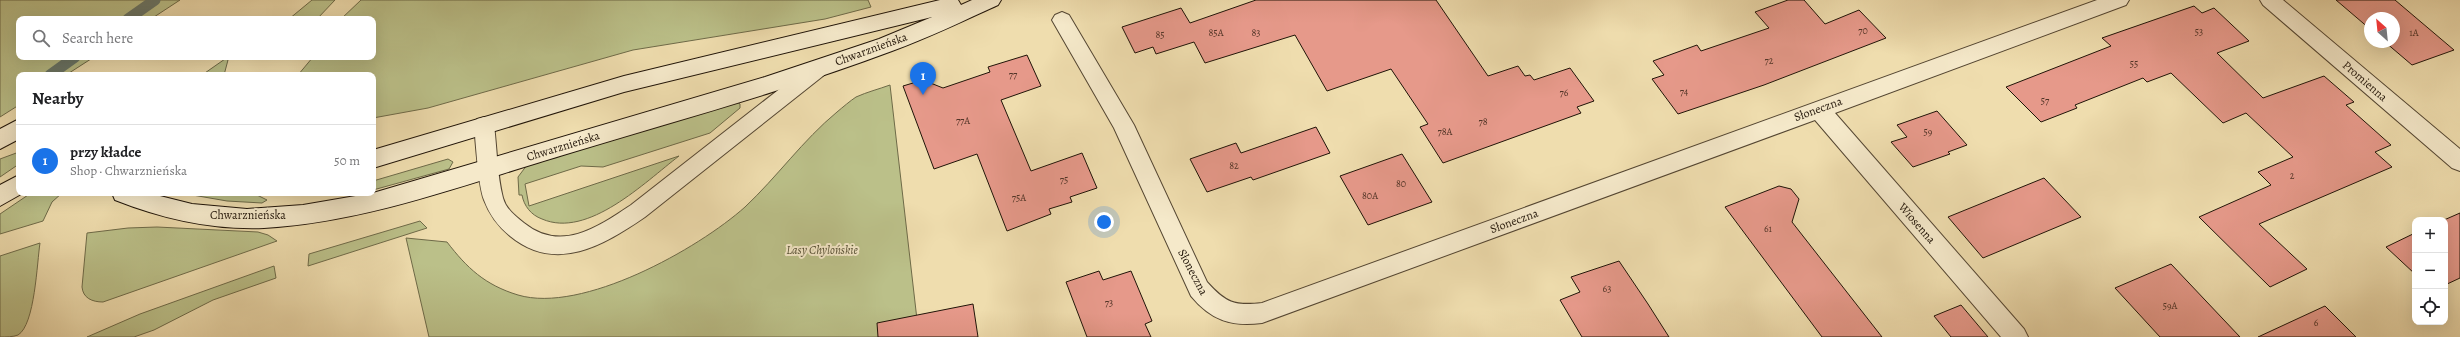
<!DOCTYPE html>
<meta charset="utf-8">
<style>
body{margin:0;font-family:Alegreya,serif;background:#f2f2f2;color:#202124}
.controls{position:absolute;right:12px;bottom:12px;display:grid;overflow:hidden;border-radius:8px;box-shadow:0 4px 16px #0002}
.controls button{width:36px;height:36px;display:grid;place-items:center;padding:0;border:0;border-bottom:1px solid #e0e0e0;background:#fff;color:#202124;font:20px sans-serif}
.compass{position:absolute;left:2364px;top:12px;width:36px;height:36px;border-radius:50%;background:#fff;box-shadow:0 4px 16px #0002;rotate:333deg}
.you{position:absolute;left:1104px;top:222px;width:14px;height:14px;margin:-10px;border:3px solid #fff;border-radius:50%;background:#1a73e8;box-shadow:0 0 0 6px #1a73e833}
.badge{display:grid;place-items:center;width:26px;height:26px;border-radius:50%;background:#1a73e8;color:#fff;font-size:13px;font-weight:700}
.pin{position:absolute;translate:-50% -33px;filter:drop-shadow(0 1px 2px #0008)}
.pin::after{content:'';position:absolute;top:21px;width:14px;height:12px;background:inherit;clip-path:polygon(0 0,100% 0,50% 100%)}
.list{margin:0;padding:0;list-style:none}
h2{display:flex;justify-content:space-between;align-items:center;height:52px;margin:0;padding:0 16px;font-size:17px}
h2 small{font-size:13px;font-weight:400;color:#757577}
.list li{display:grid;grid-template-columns:26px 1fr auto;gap:12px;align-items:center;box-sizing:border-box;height:72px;padding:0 16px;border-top:1px solid #e0e0e0}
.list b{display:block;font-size:15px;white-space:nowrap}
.list p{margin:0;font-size:13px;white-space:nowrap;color:#757577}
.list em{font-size:13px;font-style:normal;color:#757577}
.icon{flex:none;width:22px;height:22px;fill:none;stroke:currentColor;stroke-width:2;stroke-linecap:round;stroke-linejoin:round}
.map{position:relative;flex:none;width:2460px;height:337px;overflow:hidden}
.search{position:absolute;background:#fff;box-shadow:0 4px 16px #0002;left:16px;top:16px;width:360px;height:44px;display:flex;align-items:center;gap:10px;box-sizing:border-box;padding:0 14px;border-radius:8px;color:#757577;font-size:15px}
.panel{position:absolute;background:#fff;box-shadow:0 4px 16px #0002;left:16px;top:72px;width:360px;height:124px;border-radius:8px}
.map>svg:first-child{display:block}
.green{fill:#bbc089;stroke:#6e6a48}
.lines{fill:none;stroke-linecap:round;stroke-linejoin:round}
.stream{stroke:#69786b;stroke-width:11}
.building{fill:#e6998a;stroke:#201408}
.lane-casing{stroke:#544632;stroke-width:2}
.street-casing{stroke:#544632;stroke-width:2}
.secondary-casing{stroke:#201408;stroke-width:2}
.lane{fill:#f5e9ca;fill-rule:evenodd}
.street{fill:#f5e9ca;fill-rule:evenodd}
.secondary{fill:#f5e9ca;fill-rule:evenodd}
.labels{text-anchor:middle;stroke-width:4;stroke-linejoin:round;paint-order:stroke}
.number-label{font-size:10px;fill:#523528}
.street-label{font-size:12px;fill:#201408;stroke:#f5e9ca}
.park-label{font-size:12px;font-style:italic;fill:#565035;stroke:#f5e9ca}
</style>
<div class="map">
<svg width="2460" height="337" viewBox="0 0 2460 337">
<rect width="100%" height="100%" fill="#efddae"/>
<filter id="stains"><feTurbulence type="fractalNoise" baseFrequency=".005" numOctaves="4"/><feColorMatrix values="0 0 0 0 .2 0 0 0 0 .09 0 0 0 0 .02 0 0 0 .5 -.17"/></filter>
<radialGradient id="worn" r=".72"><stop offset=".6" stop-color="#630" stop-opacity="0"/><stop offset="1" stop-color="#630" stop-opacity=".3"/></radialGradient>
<path class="green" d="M 0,0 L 180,0 L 151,19 L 19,19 L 19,57 L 94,57 L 66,75 L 19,75 L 19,105 L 0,117 Z
M 312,0 L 335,0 L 317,19 L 289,19 Z
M 361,0 L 868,0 L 871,7 L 825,19 L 633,50 L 428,108 L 373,118 L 373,75 L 298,75 L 313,57 L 373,57 L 373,19 L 341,19 Z
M 225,59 L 228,60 L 224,75 L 202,75 Z
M 890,85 L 919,337 L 429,337 L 406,238 L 447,242 C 467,268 485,285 518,295 C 582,314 698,249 745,207 C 777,177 803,140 837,112 C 843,107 850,101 856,97 C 867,92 879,89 890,85 Z
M 737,102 L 740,104 L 740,108 L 710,133 L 603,167 L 581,166 L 525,184 L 529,206 L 679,156 C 645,182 588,239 542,219 C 531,215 524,206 522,195 L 519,195 L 518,177 L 527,165 Z
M 19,152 L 19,164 L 0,177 L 0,159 Z
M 448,159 L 453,162 L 449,169 L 373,190 L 373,181 Z
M 31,193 L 62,193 L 52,202 L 43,221 L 0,234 L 0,214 Z
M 181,193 L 253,193 L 267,200 L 262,203 L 227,201 Z
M 420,221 L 427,228 L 308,266 L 309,254 Z
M 128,228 L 157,227 L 258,232 L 268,235 L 277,241 L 103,302 C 92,302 83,298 82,287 L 87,233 Z
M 40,243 C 37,262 35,325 18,335 C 13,337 6,337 0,337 L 0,256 Z
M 274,266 L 276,278 L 213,300 L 154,330 L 134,337 L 87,337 L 140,314 Z"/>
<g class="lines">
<path class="stream" d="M 128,19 L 155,0
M 50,75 L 75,57"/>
</g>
<path class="building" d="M 1256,0 L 1436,0 L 1488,76 L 1518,66 L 1525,76 L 1530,75 L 1534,80 L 1570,68 L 1594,101 L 1577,107 L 1581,113 L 1443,163 L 1420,127 L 1428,124 L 1391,69 L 1327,91 L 1295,35 L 1205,63 L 1194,42 L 1156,54 L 1153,47 L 1135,53 L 1122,27 L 1181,8 L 1190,23 Z
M 1788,0 L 1804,0 L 1825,24 L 1859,10 L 1886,38 L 1764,85 L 1678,114 L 1652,79 L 1664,75 L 1653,61 L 1697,45 L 1701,51 L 1769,28 L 1755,12 Z
M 2336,0 L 2395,0 L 2454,50 L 2412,65 L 2385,42 L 2394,42 L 2394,18 L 2370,18 L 2370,29 Z
M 2194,6 L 2202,13 L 2214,8 L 2249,41 L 2217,53 L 2263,98 L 2324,76 L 2354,102 L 2346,105 L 2391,145 L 2375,152 L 2392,167 L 2259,224 L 2307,269 L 2270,287 L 2199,217 L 2271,185 L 2258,172 L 2293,157 L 2246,113 L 2223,123 L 2171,73 L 2147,82 L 2143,78 L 2075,105 L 2077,108 L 2041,122 L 2006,87 L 2111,46 L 2102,38 Z
M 1027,55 L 1041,86 L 1001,100 L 1031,171 L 1082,153 L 1097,188 L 1070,197 L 1072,202 L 1049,209 L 1051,214 L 1007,231 L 977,154 L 934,169 L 903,86 L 923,80 L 943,88 L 990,72 L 988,67 Z
M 1937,111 L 1967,145 L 1948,152 L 1950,154 L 1913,167 L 1891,142 L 1907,137 L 1897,125 Z
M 1316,127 L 1330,153 L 1253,180 L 1251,177 L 1207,192 L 1190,159 L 1236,143 L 1241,153 Z
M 1402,154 L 1432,202 L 1368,225 L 1340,176 Z
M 2044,178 L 2081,217 L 1983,258 L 1948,217 Z
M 1779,186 L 1791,189 L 1799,199 L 1792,222 L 1882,337 L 1822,337 L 1725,207 Z
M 2460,213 L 2460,278 L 2445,285 L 2444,220 Z
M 2415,233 L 2415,274 L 2386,247 Z
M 1619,261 L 1648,304 L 1669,337 L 1582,337 L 1560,300 L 1580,292 L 1571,277 Z
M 2171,264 L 2240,337 L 2160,337 L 2115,288 Z
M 1099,271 L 1103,280 L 1131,271 L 1152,321 L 1145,324 L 1151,337 L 1087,337 L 1066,282 Z
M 973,304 L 978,337 L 878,337 L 877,323 Z
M 1961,305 L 1988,337 L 1951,337 L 1934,316 Z
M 2325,306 L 2356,337 L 2258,337 Z"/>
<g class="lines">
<defs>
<path id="lane" d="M 821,60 L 828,62 L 830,67 L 828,72 L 645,217 C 604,245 556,274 510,236 C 498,226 490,216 484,200 C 478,185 476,143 474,125 L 477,119 L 484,117 L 491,119 L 494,125 C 497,149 497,175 503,198 C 506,209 515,216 524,223 C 561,253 598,227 631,205 L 814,62 Z"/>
<path id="street" d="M 2097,0 L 2129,0 L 2126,5 L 1835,113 L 2024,329 L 2028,337 L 2001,337 L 1815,120 L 1262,323 C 1231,327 1211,320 1191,296 L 1114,128 L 1052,20 L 1055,15 L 1062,12 L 1069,15 L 1134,125 L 1207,282 C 1226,303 1234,306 1262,303 Z
M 2260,0 L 2283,0 L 2460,149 L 2460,171 L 2452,168 L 2263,5 Z"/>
<path id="secondary" d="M 940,0 L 958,0 L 961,5 L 972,0 L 1001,0 L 998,5 C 963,21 928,38 892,51 C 783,92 671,122 560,156 C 463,185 366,222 264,228 C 212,230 163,219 115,200 L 112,193 L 148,193 L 192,204 L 247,209 L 303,205 L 373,193 L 765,77 L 879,39 L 932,17 L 624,92 L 373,168 L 373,150 L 624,76 Z
M 19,119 L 19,139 L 0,149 L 0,129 Z
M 19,175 L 19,193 L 23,193 L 0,206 L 0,185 Z"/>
</defs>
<use href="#lane" class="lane-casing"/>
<use href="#street" class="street-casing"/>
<use href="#secondary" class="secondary-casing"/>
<use href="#lane" class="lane"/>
<use href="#street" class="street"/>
<use href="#secondary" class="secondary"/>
</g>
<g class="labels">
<g class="number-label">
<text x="1863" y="34">70</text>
<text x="2199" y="35">53</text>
<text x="1216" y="36">85A</text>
<text x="1256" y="36">83</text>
<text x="2414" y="36">1A</text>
<text x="1160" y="38">85</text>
<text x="1769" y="64">72</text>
<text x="2134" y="67">55</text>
<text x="1013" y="78">77</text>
<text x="1684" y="95">74</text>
<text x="1564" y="96">76</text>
<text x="2045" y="104">57</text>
<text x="963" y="124">77A</text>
<text x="1483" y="125">78</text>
<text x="1445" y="135">78A</text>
<text x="1928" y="135">59</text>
<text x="1234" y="169">82</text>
<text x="2292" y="179">2</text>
<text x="1064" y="183">75</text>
<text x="1401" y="187">80</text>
<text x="1370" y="199">80A</text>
<text x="1019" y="201">75A</text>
<text x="1768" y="232">61</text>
<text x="1607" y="292">63</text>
<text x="1109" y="306">73</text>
<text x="2170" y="309">59A</text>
<text x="2316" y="326">6</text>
</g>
<g class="street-label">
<text transform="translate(871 49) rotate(-20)" y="4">Chwarznieńska</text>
<text transform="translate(2365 81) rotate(41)" y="4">Promienna</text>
<text transform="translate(1818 109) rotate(-20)" y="4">Słoneczna</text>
<text transform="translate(563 146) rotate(-17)" y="4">Chwarznieńska</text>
<text x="248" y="219">Chwarznieńska</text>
<text transform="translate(1514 221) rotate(-20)" y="4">Słoneczna</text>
<text transform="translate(1917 223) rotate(49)" y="4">Wiosenna</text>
<text transform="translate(1193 272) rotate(62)" y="4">Słoneczna</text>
</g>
<g class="park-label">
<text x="822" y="254">Lasy Chylońskie</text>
</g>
</g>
<rect width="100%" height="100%" filter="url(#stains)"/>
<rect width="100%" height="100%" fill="url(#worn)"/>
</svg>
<div class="controls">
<button>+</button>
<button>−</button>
<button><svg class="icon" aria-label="locate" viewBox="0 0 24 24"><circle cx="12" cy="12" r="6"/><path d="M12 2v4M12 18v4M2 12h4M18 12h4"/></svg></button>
</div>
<svg class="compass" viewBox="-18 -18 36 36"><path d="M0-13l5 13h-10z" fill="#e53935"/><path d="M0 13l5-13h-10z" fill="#757577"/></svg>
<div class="you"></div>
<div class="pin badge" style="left:923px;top:95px">1</div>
<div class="search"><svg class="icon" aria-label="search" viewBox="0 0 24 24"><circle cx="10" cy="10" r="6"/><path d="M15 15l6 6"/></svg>Search here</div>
<section class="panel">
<h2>Nearby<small></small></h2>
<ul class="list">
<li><span class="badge">1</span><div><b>przy kładce</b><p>Shop · Chwarznieńska</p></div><em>50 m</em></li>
</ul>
</section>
</div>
